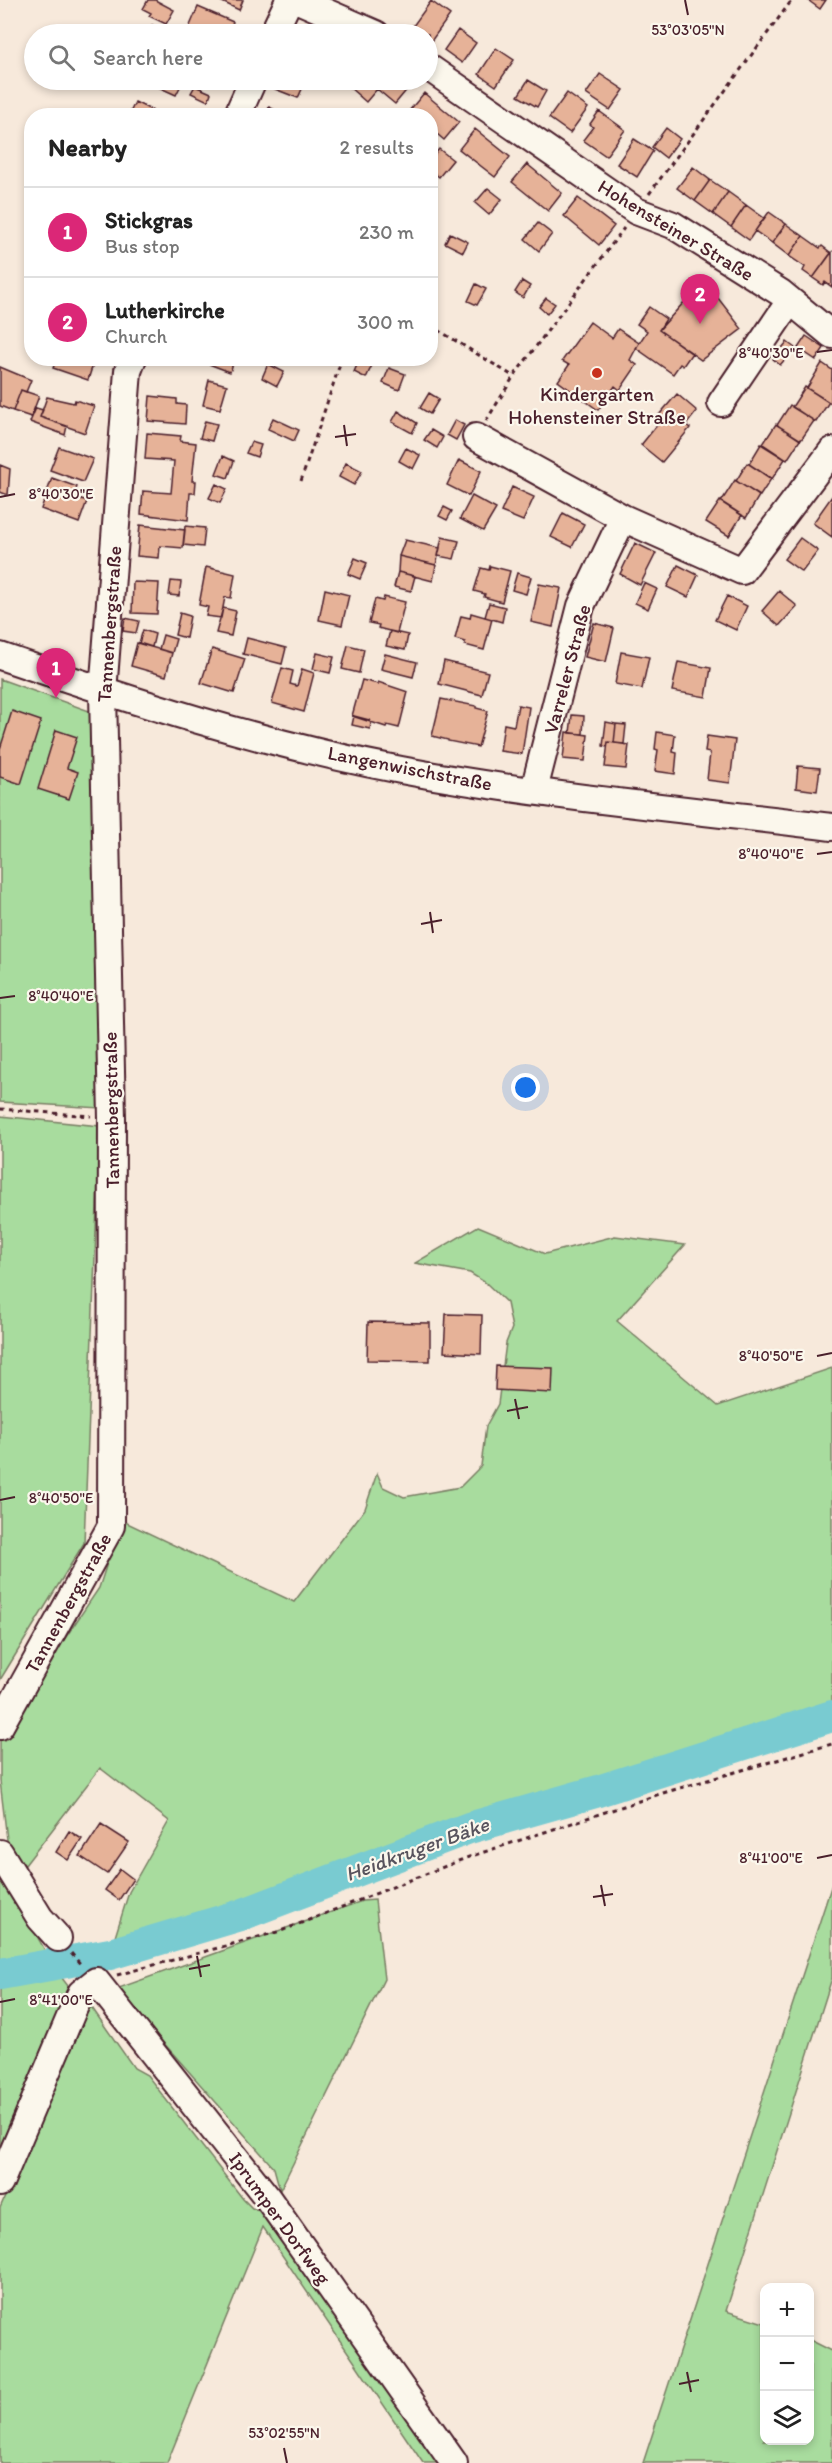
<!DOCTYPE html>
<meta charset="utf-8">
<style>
body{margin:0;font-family:Itim,sans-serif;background:#f6f6f6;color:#222}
.controls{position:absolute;right:18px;bottom:18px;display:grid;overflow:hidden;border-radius:12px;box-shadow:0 3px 9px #0003}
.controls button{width:54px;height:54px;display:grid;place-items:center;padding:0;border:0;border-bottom:2px solid #e0e0e0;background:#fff;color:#222;font:30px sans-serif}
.you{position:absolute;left:526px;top:1088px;width:21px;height:21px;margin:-15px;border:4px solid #fff;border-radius:50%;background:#1a73e8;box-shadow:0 0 0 9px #1a73e833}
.badge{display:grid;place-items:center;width:39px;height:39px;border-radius:50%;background:#db2777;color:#fff;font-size:20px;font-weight:700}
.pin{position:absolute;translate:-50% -50px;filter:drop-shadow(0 2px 3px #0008)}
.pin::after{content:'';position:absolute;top:32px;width:21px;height:18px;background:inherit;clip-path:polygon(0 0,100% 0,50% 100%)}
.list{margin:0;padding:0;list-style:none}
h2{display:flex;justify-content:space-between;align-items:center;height:78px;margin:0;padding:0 24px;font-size:26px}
h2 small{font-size:20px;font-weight:400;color:#767676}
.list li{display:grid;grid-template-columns:39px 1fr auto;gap:18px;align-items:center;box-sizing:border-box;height:90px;padding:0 24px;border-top:2px solid #e0e0e0}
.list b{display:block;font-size:22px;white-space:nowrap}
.list p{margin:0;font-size:20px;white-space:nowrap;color:#767676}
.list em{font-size:20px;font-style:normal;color:#767676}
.icon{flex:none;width:33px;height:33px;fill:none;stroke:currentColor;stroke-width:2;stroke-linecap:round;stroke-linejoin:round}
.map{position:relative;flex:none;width:832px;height:2463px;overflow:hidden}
.search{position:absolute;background:#fff;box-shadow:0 3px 9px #0003;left:24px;top:24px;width:414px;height:66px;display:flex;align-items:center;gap:15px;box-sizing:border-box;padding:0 21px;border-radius:33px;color:#767676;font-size:22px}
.panel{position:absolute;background:#fff;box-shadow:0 3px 9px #0003;left:24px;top:108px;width:414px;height:258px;border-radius:24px}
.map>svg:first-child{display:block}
.green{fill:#a8dc9e;stroke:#797e64;stroke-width:1.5}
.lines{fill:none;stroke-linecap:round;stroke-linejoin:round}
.river{stroke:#79cbd1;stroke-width:32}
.building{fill:#e6b298;stroke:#4a1f2b;stroke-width:1.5}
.minor-casing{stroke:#4a1f2b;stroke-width:30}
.path{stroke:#4a1f2b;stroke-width:3;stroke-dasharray:4.5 4.5;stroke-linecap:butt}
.minor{stroke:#fbf7ec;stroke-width:26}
.ticks{fill:none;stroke:#4a1f2b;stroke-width:2}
.poi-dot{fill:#c8321e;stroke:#fbf7ec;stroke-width:2}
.labels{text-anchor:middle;stroke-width:4.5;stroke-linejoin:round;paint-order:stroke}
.street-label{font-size:20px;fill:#4a1f2b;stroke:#fbf7ec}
.poi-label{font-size:20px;fill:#4a1f2b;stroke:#fbf7ec}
.water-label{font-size:21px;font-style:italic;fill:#58535d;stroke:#fbf7ec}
.ticks-label{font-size:15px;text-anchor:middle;fill:#4a1f2b;stroke:#fbf7ec;stroke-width:4.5;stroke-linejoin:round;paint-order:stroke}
</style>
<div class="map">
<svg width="832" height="2463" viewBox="0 0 832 2463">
<rect width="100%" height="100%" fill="#f7e9db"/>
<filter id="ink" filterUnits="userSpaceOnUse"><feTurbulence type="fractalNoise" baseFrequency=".0167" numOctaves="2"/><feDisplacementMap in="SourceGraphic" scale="12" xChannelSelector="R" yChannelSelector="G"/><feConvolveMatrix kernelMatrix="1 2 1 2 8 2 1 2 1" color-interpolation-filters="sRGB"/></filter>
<g filter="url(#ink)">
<path class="green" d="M 0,679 L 92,712 L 101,1108 L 0,1102 Z
M 0,1116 L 100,1126 L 84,1543 L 0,1680 Z
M 478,1226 L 545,1254 L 615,1236 L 685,1245 L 617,1321 L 718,1406 L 832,1368 L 832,1714 L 466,1827 L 238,1914 L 110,1953 L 129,1892 L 169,1821 L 100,1768 L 25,1865 L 9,1856 L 0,1781 L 0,1735 L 99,1588 L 121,1520 L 294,1602 L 365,1509 L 377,1473 L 383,1487 L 404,1497 L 460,1487 L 481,1466 L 486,1426 L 498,1404 L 506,1343 L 512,1328 L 507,1303 L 486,1283 L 470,1273 L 415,1263 Z
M 0,1871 L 51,1961 L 0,1971 Z
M 832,1884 L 832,1978 L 726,2311 L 764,2323 L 764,2440 L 810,2440 L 810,2340 L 832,2351 L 832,2463 L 643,2463 Z
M 375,1900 L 384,1979 L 280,2190 L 274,2168 L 116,1989 L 362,1901 Z
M 55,1969 L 75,1995 L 0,2169 L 0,1980 Z
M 90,2005 L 134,2068 L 147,2075 L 243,2199 L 252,2208 L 274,2216 L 446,2463 L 423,2463 L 263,2227 L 167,2463 L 0,2463 L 0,2208 Z"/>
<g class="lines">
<path class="river" d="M 0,1974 L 110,1954 L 241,1915 L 469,1828 L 595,1792 L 832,1716"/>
</g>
<path class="building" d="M 148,0 L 155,0 L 174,10 L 166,24 L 149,16 L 151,13 L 143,9 Z
M 218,0 L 243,0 L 239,10 Z
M 810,0 L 826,0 L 820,9 L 809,1 Z
M 431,1 L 450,15 L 429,44 L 428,34 L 416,34 L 410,30 Z
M 198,7 L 233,22 L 228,34 L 204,34 L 189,28 Z
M 152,25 L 174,34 L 147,34 Z
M 301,28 L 316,34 L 298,34 Z
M 458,30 L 476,43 L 462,63 L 444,50 Z
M 496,48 L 514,60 L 496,86 L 479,74 Z
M 600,74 L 624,90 L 610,110 L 586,94 Z
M 143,80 L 175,80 L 182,83 L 176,95 Z
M 279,80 L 306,80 L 298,98 L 275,89 Z
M 355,80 L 400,80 L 409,87 L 395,104 L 377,89 L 366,102 L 349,87 Z
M 528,80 L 546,91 L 537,107 L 518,96 Z
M 195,86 L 211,93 L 208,101 L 191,93 Z
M 424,93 L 459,122 L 444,140 L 430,128 L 430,116 L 414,116 L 409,111 Z
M 567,93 L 588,108 L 570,133 L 549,118 Z
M 135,102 L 163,116 L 129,115 Z
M 269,107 L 287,116 L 266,116 Z
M 599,111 L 625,130 L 606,156 L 583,140 L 593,127 L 590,124 Z
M 666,128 L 680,139 L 666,158 L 652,147 Z
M 475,129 L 510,157 L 495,177 L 459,149 Z
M 634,139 L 653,151 L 637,177 L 617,164 Z
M 439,149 L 453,160 L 439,177 L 430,170 L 430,160 Z
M 527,164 L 562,193 L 548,211 L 512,182 Z
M 693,167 L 710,180 L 695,201 L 677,188 Z
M 710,180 L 728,192 L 713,214 L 695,201 Z
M 488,188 L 502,199 L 489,215 L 475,203 Z
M 728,192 L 746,205 L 731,227 L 713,214 Z
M 578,198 L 614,226 L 599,245 L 564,216 Z
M 746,205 L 764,218 L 749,240 L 731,227 Z
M 769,212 L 786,224 L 772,243 L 755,231 Z
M 538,223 L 552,234 L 539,251 L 525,239 Z
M 786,224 L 803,236 L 789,256 L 772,243 Z
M 450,233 L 468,242 L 463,252 L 445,243 Z
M 803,236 L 820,248 L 822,246 L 831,253 L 813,278 L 803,271 L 805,267 L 789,256 Z
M 832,252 L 832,287 L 825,282 L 823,285 L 813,278 Z
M 704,280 L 742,329 L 701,360 L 659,330 Z
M 522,281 L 530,286 L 523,298 L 515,292 Z
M 476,284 L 486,289 L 477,305 L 468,301 Z
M 546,298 L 555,304 L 547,314 L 539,307 Z
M 649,307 L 666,319 L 659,330 L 692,353 L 683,366 L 680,364 L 673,374 L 636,348 L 647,331 L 637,324 Z
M 590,322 L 612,338 L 618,329 L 639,343 L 630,360 L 637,365 L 620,390 L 615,386 L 598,410 L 558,381 L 569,365 L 562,361 Z
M 806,336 L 824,348 L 816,360 L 798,348 Z
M 787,342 L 795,348 L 780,365 L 773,359 Z
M 41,358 L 95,358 L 88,380 L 53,368 L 55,363 Z
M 193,358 L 235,358 L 230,372 Z
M 360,358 L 374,361 L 366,378 L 354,372 Z
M 822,363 L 832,370 L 831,404 L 807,388 Z
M 268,364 L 284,372 L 277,386 L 262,378 Z
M 0,367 L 31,380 L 26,392 L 21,390 L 13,411 L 0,406 Z
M 389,368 L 405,374 L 399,390 L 383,383 Z
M 209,380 L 227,385 L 220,409 L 203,405 Z
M 805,387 L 829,402 L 816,422 L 792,407 Z
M 21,390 L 39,396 L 31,417 L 13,411 Z
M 429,393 L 439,399 L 430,414 L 420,408 Z
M 677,394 L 697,411 L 686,425 L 690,428 L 662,462 L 641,445 L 663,418 L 659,415 Z
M 150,396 L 177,399 L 177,404 L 186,405 L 185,424 L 148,421 Z
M 47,397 L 74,403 L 75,400 L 94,406 L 85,433 L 40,417 Z
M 790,405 L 814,421 L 801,440 L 777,425 Z
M 36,408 L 43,410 L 40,417 L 67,426 L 65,435 L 30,422 Z
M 398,411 L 417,423 L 412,433 L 392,422 Z
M 273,418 L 299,430 L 294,441 L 268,429 Z
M 455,420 L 464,425 L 456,440 L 447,435 Z
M 205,421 L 217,424 L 212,441 L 200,438 Z
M 776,424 L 800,440 L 787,460 L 763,444 Z
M 431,430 L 443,437 L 437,448 L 424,440 Z
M 147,433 L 181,436 L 180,441 L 196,443 L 192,481 L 196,481 L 195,493 L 190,493 L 188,520 L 141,514 L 143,491 L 171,493 L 174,461 L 145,459 Z
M 251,442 L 261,445 L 257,457 L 246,453 Z
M 761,444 L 785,459 L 772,479 L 749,464 Z
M 59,447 L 93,459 L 83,482 L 50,470 Z
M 406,448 L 420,455 L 413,469 L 399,461 Z
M 223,456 L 234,461 L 228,478 L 216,474 Z
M 459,460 L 481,471 L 469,496 L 447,485 Z
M 346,463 L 362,471 L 354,485 L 339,477 Z
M 747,463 L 771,479 L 760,496 L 736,481 Z
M 0,465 L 10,469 L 8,495 L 0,492 Z
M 52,478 L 77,487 L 73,496 L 87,501 L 79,523 L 41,509 Z
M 735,480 L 759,496 L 746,518 L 721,502 Z
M 216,484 L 227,489 L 220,503 L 209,498 Z
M 512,487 L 534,497 L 523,521 L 501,512 Z
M 472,496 L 496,509 L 483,531 L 460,519 Z
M 832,496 L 832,537 L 813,523 Z
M 720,501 L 742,515 L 729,536 L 706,522 Z
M 444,507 L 452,511 L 447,520 L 439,516 Z
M 563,513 L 584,524 L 572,547 L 551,537 Z
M 140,525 L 185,530 L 183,548 L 160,546 L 159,558 L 137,556 Z
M 185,526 L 205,528 L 203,547 L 183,545 Z
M 442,537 L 459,541 L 454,559 L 438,556 Z
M 800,538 L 818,551 L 802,572 L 784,559 Z
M 405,540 L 440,548 L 436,565 L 399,556 Z
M 635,543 L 656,553 L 640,585 L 620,574 Z
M 399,556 L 436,565 L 433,581 L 398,572 Z
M 355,558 L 367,563 L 360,579 L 348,574 Z
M 678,565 L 698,575 L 688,597 L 667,587 Z
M 490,566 L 510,571 L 502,602 L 484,597 L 485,594 L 474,591 L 481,568 L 489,570 Z
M 206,567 L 235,574 L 231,598 L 225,597 L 221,618 L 206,616 L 208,607 L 199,605 Z
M 398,572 L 415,576 L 411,591 L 394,587 Z
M 517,573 L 531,577 L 526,594 L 512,590 Z
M 171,581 L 181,582 L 179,596 L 169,595 Z
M 133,582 L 159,583 L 157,614 L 132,613 Z
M 644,583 L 657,589 L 648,609 L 635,603 Z
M 539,584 L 561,588 L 553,627 L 531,622 Z
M 325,589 L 349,595 L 342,625 L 319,620 Z
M 779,591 L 797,606 L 779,626 L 762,611 Z
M 727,596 L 747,606 L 736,630 L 715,620 Z
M 384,597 L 405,602 L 397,633 L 378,628 L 379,625 L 369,623 L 375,599 L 383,601 Z
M 489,603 L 505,607 L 502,622 L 485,617 Z
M 223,608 L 236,611 L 231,636 L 216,633 Z
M 180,613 L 190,616 L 186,638 L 175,635 Z
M 471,613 L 492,619 L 484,650 L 465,645 L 465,642 L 455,639 L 461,616 L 470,618 Z
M 125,618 L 139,621 L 136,633 L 123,631 Z
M 594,623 L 614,628 L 606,662 L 585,657 Z
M 143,630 L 155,634 L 152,647 L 139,643 Z
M 390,631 L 408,635 L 405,650 L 386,646 Z
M 163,635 L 176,639 L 172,653 L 159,649 Z
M 247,638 L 286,648 L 282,664 L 243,654 Z
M 137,643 L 172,653 L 166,676 L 131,666 Z
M 348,645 L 364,649 L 359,673 L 342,669 Z
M 212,649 L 245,659 L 234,693 L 201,683 Z
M 621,652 L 649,657 L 642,689 L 615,684 Z
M 317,653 L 334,657 L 330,673 L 313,669 Z
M 385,654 L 417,662 L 413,677 L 381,669 Z
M 444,661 L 488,672 L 482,695 L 439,684 Z
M 678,662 L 711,668 L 706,697 L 672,691 Z
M 282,668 L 293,671 L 290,684 L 297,686 L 302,669 L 314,673 L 304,712 L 272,703 Z
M 362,680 L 378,684 L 378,682 L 408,692 L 399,728 L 387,725 L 386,727 L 352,716 Z
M 441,699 L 476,706 L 476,708 L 488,711 L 478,747 L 448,741 L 448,740 L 432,736 Z
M 518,705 L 529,707 L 522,754 L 500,751 L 504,724 L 514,726 Z
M 12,711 L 41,721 L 21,784 L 0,777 L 0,749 Z
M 572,715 L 584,716 L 583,734 L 570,733 Z
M 354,716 L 369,720 L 371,723 L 370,729 L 352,725 Z
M 606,722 L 616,724 L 614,743 L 608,742 L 607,747 L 603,746 Z
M 616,724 L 626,725 L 624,744 L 614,743 Z
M 56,730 L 77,737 L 67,768 L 78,772 L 69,799 L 38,789 Z
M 566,732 L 588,735 L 585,761 L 563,759 Z
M 657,732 L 675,735 L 673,752 L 677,753 L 675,774 L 655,771 L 658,750 L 655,749 Z
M 707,736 L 735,740 L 730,783 L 707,780 L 710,753 L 705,752 Z
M 608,742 L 629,745 L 626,769 L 605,767 Z
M 798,766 L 820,768 L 817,791 L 796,788 Z
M 446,1314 L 482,1315 L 481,1354 L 444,1352 Z
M 368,1322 L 430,1323 L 430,1361 L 367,1360 Z
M 496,1366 L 553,1368 L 552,1393 L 495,1390 Z
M 101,1824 L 129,1842 L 107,1874 L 80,1856 Z
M 69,1831 L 82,1839 L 68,1860 L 56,1852 Z
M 120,1869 L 133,1879 L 119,1900 L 105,1890 Z"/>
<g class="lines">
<defs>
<path id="minor" d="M 298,0 L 376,34
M 273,34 L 289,0
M 428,67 L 636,211 L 673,225 L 781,293 L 832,335
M 237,116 L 253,80
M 721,403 L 790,301
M 476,437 L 623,518 L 742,571 L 832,451
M 0,656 C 132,701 264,744 401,770 C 543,797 688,809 832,827
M 534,790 L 581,606 L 623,518
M 0,1726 L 111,1526 L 112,1118 L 103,692 L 128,371 L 133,358
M 0,1853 L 40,1918 L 58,1938
M 0,2183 L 73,2010 L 81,1993 L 96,1981 L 266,2196 L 454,2463"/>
</defs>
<use href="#minor" class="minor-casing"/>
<path class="path" d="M 649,194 L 792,0
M 430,325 L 513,376
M 486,421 L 514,376 L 624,228
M 301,481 L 342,358
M 0,1109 L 91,1116
M 71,1953 L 82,1966
M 117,1975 L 281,1931 L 466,1858 L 663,1793 L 832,1744"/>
<use href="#minor" class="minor"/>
</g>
</g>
<path class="ticks" d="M 685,0 L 688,15M 817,352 L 832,350M 344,425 L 347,446M 335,437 L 356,434M 0,497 L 15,494M 817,854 L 832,852M 430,912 L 433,933M 421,924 L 442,920M 0,998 L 15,996M 817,1356 L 832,1353M 515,1399 L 519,1419M 507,1411 L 528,1407M 0,1500 L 15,1497M 817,1858 L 832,1855M 601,1885 L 605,1906M 593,1897 L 613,1894M 197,1956 L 201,1977M 189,1969 L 210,1965M 0,2002 L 15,1999M 687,2372 L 691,2392M 679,2384 L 699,2380M 284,2448 L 287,2463"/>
<circle class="poi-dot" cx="597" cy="373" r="6"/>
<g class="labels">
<g class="street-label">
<text transform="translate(676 230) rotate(31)" y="7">Hohensteiner Straße</text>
<text transform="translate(109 624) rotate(-86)" y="7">Tannenbergstraße</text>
<text transform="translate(567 669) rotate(-75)" y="7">Varreler Straße</text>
<text transform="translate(410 768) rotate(11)" y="7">Langenwischstraße</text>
<text transform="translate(111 1110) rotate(-91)" y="7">Tannenbergstraße</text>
<text transform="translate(68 1603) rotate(-61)" y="7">Tannenbergstraße</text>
<text transform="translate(280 2218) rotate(54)" y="7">Iprumper Dorfweg</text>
</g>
<g class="poi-label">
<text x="597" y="401">Kindergarten<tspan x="597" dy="23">Hohensteiner Straße</tspan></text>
</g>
<g class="water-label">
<text transform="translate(417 1849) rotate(-20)" y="7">Heidkruger Bäke</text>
</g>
</g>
<g class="ticks-label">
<text x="688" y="35">53°03'05"N</text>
<text x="771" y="358">8°40'30"E</text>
<text x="61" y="499">8°40'30"E</text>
<text x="771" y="859">8°40'40"E</text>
<text x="61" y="1001">8°40'40"E</text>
<text x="771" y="1361">8°40'50"E</text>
<text x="61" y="1503">8°40'50"E</text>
<text x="771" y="1863">8°41'00"E</text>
<text x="61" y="2005">8°41'00"E</text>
<text x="284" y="2438">53°02'55"N</text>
</g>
</svg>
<div class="controls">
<button>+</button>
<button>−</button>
<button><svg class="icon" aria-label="layers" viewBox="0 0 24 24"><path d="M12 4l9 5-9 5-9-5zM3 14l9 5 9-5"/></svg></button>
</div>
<div class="you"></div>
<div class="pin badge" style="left:56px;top:698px">1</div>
<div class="pin badge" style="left:700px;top:324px">2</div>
<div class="search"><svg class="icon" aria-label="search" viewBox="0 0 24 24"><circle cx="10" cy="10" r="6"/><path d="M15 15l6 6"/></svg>Search here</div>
<section class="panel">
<h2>Nearby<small>2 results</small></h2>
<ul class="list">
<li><span class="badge">1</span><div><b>Stickgras</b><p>Bus stop</p></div><em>230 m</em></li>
<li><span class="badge">2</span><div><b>Lutherkirche</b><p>Church</p></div><em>300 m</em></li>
</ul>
</section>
</div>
